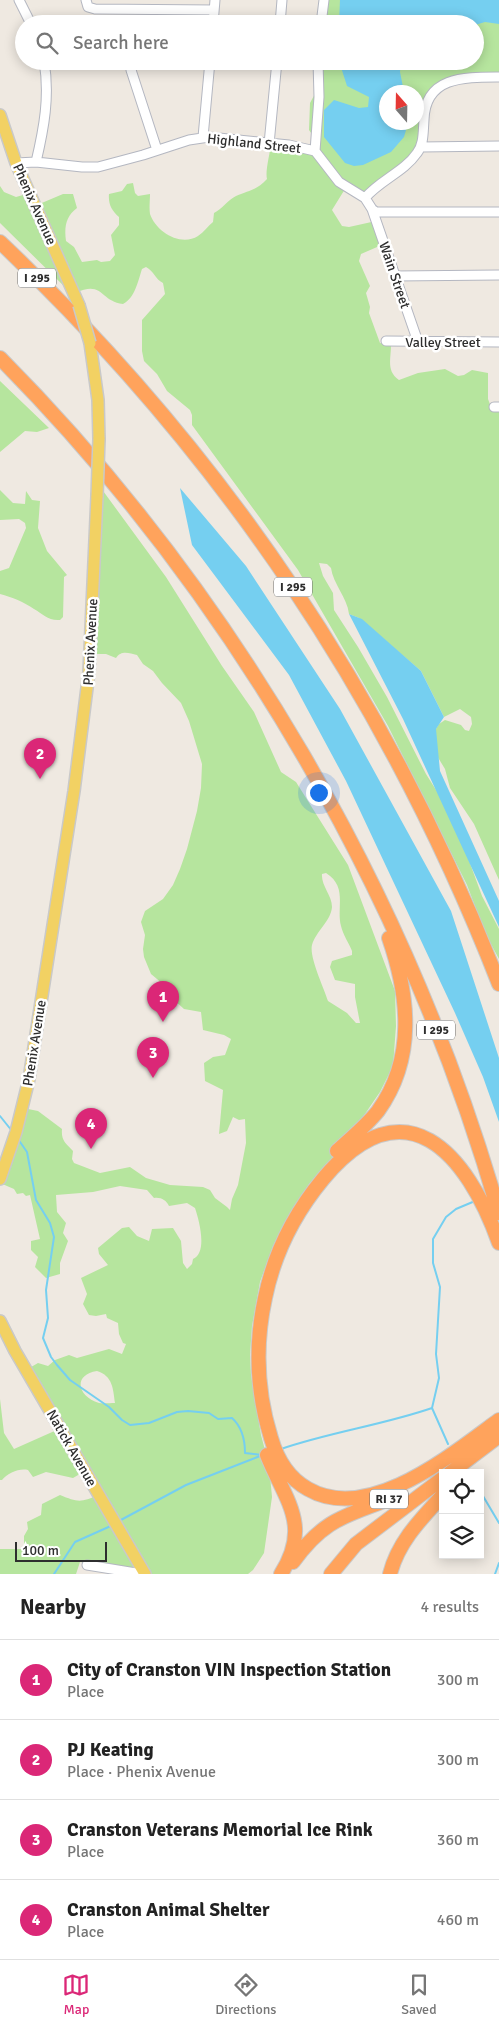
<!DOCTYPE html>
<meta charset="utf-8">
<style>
body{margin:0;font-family:Signika,sans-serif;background:#f6f6f6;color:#222}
.controls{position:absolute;right:15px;bottom:15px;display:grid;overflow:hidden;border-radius:0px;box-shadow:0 2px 12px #0003}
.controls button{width:45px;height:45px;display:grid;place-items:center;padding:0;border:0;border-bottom:1px solid #e0e0e0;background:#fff;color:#222;font:25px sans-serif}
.compass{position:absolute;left:379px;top:85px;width:45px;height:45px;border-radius:50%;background:#fff;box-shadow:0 2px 12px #0003;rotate:340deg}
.scale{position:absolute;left:15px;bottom:12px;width:92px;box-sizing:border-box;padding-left:5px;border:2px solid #2e2e2e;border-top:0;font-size:14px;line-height:18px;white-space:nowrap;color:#2e2e2e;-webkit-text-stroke:4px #fff;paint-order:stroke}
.you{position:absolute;left:318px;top:792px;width:18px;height:18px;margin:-12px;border:4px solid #fff;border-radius:50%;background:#1a73e8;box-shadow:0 0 0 8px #1a73e833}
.badge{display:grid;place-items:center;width:32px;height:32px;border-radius:50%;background:#db2777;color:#fff;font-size:16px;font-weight:700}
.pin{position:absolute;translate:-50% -41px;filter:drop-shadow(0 1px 2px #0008)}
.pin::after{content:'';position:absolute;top:26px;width:18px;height:15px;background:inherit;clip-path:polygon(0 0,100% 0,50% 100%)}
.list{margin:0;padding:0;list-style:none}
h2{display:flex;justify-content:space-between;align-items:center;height:65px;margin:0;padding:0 20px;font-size:21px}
h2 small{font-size:16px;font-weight:400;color:#767676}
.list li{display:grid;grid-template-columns:32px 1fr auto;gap:15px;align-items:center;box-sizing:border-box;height:80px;padding:0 20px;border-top:1px solid #e0e0e0}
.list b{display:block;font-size:19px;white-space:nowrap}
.list p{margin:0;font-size:16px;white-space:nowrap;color:#767676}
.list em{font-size:16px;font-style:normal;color:#767676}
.icon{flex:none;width:28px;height:28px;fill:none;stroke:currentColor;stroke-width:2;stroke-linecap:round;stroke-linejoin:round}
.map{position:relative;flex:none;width:499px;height:1574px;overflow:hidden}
.search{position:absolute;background:#fff;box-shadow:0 2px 12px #0003;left:15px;right:15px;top:15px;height:55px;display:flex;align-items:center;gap:12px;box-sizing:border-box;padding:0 18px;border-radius:28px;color:#767676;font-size:19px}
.sheet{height:385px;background:#fff}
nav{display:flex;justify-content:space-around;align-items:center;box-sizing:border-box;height:70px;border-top:1px solid #e0e0e0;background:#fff;font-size:14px;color:#767676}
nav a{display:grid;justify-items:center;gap:2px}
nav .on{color:#db2777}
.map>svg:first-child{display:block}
.green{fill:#b6e59e;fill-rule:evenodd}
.water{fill:#75cff0}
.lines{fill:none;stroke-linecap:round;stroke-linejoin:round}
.stream{stroke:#75cff0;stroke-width:2}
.minor-casing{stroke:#b4b7c1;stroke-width:11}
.major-casing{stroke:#c9c9c9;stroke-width:14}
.highway-casing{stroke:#c9c9c9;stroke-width:16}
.minor{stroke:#fff;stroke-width:9}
.major{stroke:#f2d163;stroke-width:11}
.highway{stroke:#ffa35c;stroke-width:14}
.major-bridge-casing{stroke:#c9c9c9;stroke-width:14;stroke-linecap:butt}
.major-bridge{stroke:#f2d163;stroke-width:11}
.labels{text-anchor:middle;stroke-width:5;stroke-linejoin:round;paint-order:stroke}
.shield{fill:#fff;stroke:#6d6d6d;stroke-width:1}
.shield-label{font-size:12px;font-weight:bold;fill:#2e2e2e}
.street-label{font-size:14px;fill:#2e2e2e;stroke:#fff}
</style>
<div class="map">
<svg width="499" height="1574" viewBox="0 0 499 1574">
<rect width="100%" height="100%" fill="#efe9e1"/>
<path class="green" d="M 324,0 L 499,0 L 499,77 L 450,80 L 430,96 L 420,148 L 366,197 L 345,189 L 332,210 L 342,226 L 349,227 L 376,221 L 384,244 L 361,254 L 359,261 L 370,286 L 366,293 L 370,307 L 369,313 L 380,343 L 391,345 C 391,359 386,371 399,380 L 418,373 L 445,369 L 458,376 L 464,375 L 472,370 L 488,373 L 488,399 L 491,407 L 499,409 L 499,880 L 474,824 L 450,788 L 445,769 L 428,741 L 439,724 L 445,720 L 461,725 L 465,730 L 469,731 L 472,724 L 471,717 L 460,709 L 444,717 L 421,671 L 359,618 L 349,614 C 347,597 333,584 331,568 L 327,564 L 319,563 L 323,576 L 333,593 L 334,610 L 358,647 L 387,697 L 426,774 L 453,817 L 482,896 L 499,929 L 499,959 L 486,935 L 467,885 L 388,726 L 298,570 L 192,425 L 192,415 L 190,410 L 167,391 L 157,374 L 144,361 L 142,351 L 142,320 L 165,294 L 163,283 C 155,279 154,271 146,267 L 142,269 C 138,281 135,298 123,304 C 99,301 104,280 75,293 L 75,297 L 0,223 L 0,186 L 4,192 L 16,197 L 30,193 L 37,205 L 63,194 L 73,194 L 77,208 C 66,216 64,227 66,241 L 74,247 L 82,262 L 97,260 L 101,262 L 110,261 L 115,255 L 111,235 L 119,225 L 119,217 C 112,211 108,204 109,194 L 122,191 L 127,184 L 133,183 L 135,193 L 138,196 L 150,194 C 150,200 149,208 150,214 C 156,232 181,247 198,236 C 204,232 208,226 213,222 L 214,213 C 222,209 228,200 236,196 C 249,190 256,191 267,179 C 265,171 270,154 271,143 L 313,149 L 316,140 L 309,130 L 310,103 L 317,90 L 318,61 L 475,61 L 475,24 L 321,24 ZM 386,92 L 416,92 L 416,122 L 386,122 Z
M 0,381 L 49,428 L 37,432 L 25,431 L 0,452 Z
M 98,484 L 166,577 L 222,666 L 254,712 L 281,772 L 296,782 L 348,865 L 395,991 L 396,1026 L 393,1066 L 380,1092 L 341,1149 L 309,1184 L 285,1223 L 273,1246 L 260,1282 L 252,1326 L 250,1355 L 251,1375 L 261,1435 L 269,1465 L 272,1497 L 264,1553 L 253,1570 L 248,1574 L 120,1574 L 119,1569 L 80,1562 L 76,1574 L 0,1574 L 0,1549 L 24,1549 L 24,1536 L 28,1529 L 27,1522 L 41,1515 L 42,1504 L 60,1495 C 77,1502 81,1503 98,1495 L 85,1471 L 73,1478 L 46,1472 L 33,1477 L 28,1470 C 19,1468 8,1473 2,1480 L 0,1480 L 0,1399 L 4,1433 L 14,1449 L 59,1429 L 26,1370 L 38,1363 L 48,1366 L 55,1360 L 69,1355 L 77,1358 L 109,1349 L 122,1354 L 126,1344 L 123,1343 L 119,1334 L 118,1323 L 107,1318 L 106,1314 L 96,1316 L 89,1315 L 83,1304 L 87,1294 L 81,1278 L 108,1265 L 99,1254 L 98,1248 L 122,1228 L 129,1227 L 137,1236 L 149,1241 L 152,1229 L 173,1228 L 181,1241 L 183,1263 L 187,1269 L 192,1264 L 193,1259 C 208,1253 199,1220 195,1208 L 187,1203 L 169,1206 C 166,1200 161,1197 154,1198 L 147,1190 L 120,1186 L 93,1192 L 56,1195 L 57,1212 L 66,1223 L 63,1233 L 68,1241 L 60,1263 L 60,1274 L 46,1278 L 35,1267 L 38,1257 L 31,1250 L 31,1241 L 40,1239 L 30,1195 L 26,1196 L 23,1193 L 17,1194 L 14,1189 L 0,1183 L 23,1108 L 38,1111 L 62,1129 C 61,1140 65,1143 73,1151 L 72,1159 L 74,1163 L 100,1173 L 130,1167 L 146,1178 L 170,1185 L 203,1187 L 210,1190 L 215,1198 L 227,1207 L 230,1210 L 232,1199 L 238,1185 L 246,1143 L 245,1119 L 239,1120 L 233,1117 L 227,1131 L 219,1134 L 223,1090 L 205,1081 L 204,1063 L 213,1057 L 225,1055 L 231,1039 L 224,1035 L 203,1030 L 201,1012 L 184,1009 L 173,999 L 163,984 L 151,974 L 144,957 L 143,949 L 145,935 L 141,922 L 145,911 L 163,899 L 173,885 L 180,869 L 187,849 L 197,811 L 201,788 L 202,764 L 189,721 L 181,703 L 162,683 L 153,671 L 143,664 L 137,655 C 129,653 121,650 116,658 L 106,654 L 91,654 ZM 326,873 C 348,887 336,907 341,926 C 343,935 349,943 352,951 L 352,955 L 332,961 L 330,967 L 335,980 L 355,984 L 355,997 L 360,1023 L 356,1023 L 347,1013 L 328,1001 C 324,988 309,957 312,945 C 316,931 331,921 332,907 C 332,895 321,886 322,874 ZM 97,1371 C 113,1376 113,1389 115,1403 C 110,1403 103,1404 99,1403 C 78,1397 72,1375 97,1371 Z
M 0,490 L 13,503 L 25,504 L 26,491 L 32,500 L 40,501 L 38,528 L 47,551 L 67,575 L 64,577 L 63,617 L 60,620 C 48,621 43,614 34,609 C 24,602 12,597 0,594 L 0,571 L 9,568 L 26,528 L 25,523 L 19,519 L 0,520 Z"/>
<path class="water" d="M 340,0 L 499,0 L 499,24 L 485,22 L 475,25 L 339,24 Z
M 339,61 L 401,61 L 400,72 L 404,92 L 386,92 L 386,122 L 408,123 L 404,137 L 391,152 L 363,165 L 354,166 L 345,163 L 324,137 L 324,110 L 334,100 L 359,108 L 368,107 L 369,97 L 347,86 Z
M 180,488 L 246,566 L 340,709 L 451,911 L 499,1058 L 499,1122 L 483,1077 L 455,1013 L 346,781 L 289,675 L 192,545 Z
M 349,614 L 362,619 L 421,671 L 444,717 L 436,729 L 440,771 L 499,901 L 499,927 L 403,719 Z"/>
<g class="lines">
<path class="stream" d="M 0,1116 L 12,1131
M 18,1139 L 27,1152 L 36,1200 L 50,1223 L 54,1237 L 46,1290 L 48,1318 L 43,1338 L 51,1357 L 57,1365 L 70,1380 L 109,1407 L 122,1420 L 130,1425 L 149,1423 L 177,1412 L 188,1411 L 209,1413 L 218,1419 L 232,1418 C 242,1427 245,1440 245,1453 L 262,1455
M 448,1444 L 432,1408 L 439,1378 L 436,1354 L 440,1287 L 433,1263 L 433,1239 L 446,1217 L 456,1209 L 475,1201
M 281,1449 C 330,1432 383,1425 432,1408
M 480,1491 L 499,1523
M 119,1521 L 186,1485 L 260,1456
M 54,1574 L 75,1542 L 113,1525
M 495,1574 L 499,1563"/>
<defs>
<path id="minor" d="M 19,0 L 31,24
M 86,0 L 88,7 L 95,9 L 214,10
M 213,24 L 215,0
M 280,24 L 282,0
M 321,24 L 324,0
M 131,70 L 157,150
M 203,137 L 210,61
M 269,144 L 277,61
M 421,147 L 499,146
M 315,151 L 319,97 L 318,61
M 36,162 C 44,128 50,96 44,61
M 16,163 L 36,162 L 82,167 L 98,167 L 143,155 L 189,140 L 209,137 L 289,145 L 315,151 L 339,182 L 365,198 L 372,209 L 376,212 L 499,212
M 365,198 C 380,180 404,172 417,153 C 424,144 423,132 424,120 C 425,76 465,77 499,77
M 372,209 L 418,342
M 395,276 L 499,275
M 386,341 L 499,342
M 494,407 L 499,407
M 87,1565 L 142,1574"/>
<path id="major" d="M 0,115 L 16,163 L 79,305
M 90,343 L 98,400 L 99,439
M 0,1179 L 16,1132 L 29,1079 L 74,791 L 89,672 L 97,496
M 0,1321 L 15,1351 L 145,1574"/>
<path id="highway" d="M 0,242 C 223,454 387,697 499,984
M 0,358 C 233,593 408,895 499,1213
M 337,1151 C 351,1138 366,1126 378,1111 C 416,1058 409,996 389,938
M 499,1243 C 467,1153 405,1081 323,1179 C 294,1214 274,1254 265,1298 C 255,1344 257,1393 271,1438 C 277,1459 288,1478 308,1489 C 369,1524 452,1454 499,1420
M 267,1455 C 285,1500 312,1525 281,1574
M 450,1473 L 499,1436
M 293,1562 C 327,1514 351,1516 401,1494
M 331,1574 L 356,1544 L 443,1478
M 390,1574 C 398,1542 421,1519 443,1495"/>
</defs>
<use href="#minor" class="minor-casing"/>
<use href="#major" class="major-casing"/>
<use href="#highway" class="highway-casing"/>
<use href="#minor" class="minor"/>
<use href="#major" class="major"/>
<use href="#highway" class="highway"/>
<defs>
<path id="major-bridge" d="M 79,305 L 90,343
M 97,496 L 99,439"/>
</defs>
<use href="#major-bridge" class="major-bridge-casing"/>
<use href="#major-bridge" class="major-bridge"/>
</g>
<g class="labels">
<g class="shield">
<rect x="18" y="268.5" width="38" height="19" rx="4"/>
<rect x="274" y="577.5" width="38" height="19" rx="4"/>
<rect x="417" y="1020.5" width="38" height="19" rx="4"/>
<rect x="370" y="1489.5" width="38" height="19" rx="4"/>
</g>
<g class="shield-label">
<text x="37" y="282">I 295</text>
<text x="293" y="591">I 295</text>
<text x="436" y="1034">I 295</text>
<text x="389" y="1503">RI 37</text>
</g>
<g class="street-label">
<text transform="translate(254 143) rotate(6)" y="5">Highland Street</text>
<text transform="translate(35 204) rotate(66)" y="5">Phenix Avenue</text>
<text transform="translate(395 275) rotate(71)" y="5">Wain Street</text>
<text x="443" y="347">Valley Street</text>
<text transform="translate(90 642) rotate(-87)" y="5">Phenix Avenue</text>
<text transform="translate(34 1043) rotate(-81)" y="5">Phenix Avenue</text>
<text transform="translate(72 1448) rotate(60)" y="5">Natick Avenue</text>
</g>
</g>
</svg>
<div class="controls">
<button><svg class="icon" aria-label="locate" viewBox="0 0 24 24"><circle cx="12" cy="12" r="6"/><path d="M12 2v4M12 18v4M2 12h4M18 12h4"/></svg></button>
<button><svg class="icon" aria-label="layers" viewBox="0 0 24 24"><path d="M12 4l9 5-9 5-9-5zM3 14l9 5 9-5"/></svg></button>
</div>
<svg class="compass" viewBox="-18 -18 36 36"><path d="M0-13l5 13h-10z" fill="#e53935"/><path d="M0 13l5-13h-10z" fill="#767676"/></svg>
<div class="scale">100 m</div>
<div class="you"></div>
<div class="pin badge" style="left:163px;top:1022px">1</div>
<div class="pin badge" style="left:40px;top:779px">2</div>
<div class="pin badge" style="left:153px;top:1078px">3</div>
<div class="pin badge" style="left:91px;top:1149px">4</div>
<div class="search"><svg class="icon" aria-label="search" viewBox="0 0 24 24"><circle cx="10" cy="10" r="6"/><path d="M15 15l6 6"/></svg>Search here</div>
</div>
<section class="sheet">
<h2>Nearby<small>4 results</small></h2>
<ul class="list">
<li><span class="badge">1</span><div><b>City of Cranston VIN Inspection Station</b><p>Place</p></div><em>300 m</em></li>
<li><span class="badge">2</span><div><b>PJ Keating</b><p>Place · Phenix Avenue</p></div><em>300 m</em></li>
<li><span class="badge">3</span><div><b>Cranston Veterans Memorial Ice Rink</b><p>Place</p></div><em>360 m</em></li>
<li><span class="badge">4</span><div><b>Cranston Animal Shelter</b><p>Place</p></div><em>460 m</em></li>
</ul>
</section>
<nav>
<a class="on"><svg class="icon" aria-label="map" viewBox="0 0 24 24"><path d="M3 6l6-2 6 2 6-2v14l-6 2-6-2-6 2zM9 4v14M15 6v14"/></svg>Map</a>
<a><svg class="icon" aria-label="directions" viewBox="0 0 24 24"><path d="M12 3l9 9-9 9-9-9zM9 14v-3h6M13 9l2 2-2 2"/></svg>Directions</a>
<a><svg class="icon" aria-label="saved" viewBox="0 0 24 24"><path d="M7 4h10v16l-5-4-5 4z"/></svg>Saved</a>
</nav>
